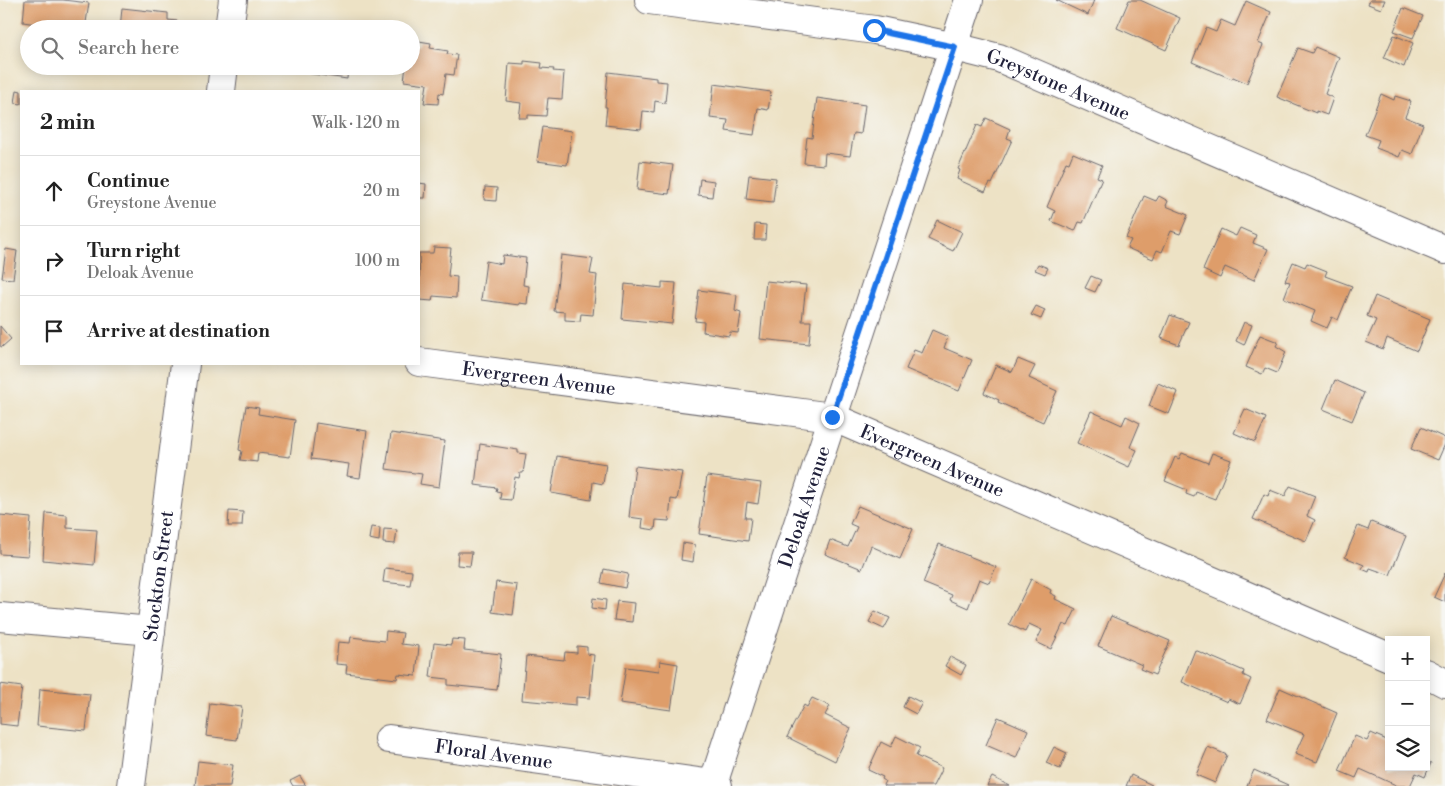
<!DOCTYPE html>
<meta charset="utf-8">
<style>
body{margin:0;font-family:"Libre Bodoni",serif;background:#f6f6f6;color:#222}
.controls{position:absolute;right:15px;bottom:15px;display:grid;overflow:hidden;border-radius:0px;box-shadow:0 2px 12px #0003}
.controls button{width:45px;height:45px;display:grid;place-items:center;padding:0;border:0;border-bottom:1px solid #e0e0e0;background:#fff;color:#222;font:25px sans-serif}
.stop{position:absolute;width:15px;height:15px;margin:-11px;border:4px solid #1a73e8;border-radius:50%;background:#fff}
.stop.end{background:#1a73e8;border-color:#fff;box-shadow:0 1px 5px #0008}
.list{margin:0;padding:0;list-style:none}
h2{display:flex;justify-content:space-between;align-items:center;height:65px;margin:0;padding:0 20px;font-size:21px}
h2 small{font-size:16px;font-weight:400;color:#767676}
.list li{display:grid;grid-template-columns:32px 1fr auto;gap:15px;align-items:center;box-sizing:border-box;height:70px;padding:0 20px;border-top:1px solid #e0e0e0}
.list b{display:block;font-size:19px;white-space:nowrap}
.list p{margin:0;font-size:16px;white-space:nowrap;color:#767676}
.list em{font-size:16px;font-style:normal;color:#767676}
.icon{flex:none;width:28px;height:28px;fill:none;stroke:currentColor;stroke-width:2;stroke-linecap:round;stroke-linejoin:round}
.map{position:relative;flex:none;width:1445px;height:786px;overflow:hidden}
.search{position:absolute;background:#fff;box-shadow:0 2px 12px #0003;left:20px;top:20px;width:400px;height:55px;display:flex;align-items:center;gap:12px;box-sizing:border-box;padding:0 18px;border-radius:28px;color:#767676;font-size:19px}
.panel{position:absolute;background:#fff;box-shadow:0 2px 12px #0003;left:20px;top:90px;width:400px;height:275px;border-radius:0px}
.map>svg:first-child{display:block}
.building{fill:#de9d6b}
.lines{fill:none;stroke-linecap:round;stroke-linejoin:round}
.minor-casing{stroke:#69656b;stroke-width:30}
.minor{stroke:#fff;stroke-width:28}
.route{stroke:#1a73e8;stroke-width:6}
.labels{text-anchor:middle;stroke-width:4.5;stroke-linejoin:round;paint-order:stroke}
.street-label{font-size:19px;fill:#22223b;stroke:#f6f6f2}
</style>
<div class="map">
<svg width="1445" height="786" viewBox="0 0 1445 786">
<rect width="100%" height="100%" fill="#f6f6f2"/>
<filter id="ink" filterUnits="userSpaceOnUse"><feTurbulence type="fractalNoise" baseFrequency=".02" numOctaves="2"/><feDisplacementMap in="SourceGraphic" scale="10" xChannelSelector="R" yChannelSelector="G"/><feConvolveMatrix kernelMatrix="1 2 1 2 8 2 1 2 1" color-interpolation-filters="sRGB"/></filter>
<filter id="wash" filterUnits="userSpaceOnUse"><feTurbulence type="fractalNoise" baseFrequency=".0096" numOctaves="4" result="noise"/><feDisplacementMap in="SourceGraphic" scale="20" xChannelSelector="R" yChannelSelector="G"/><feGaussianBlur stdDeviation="1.12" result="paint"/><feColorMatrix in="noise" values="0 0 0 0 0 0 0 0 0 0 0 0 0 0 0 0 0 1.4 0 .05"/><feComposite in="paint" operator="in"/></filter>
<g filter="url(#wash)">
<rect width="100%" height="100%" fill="#ede2c5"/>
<g id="blocks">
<path class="building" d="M 25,0 L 63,0 L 89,3 L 85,29 L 35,28 L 36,24 L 23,22 Z
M 1056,0 L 1094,0 L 1088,15 Z
M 1129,0 L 1140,0 L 1180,18 L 1166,50 L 1117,28 Z
M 1370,0 L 1385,0 L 1381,9 L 1368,4 Z
M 1246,1 L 1271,12 L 1258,43 L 1263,45 L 1247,83 L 1233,77 L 1232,79 L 1192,62 L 1206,28 L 1216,32 L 1221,20 L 1235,26 Z
M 122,8 L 168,13 L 168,20 L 178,21 L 177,29 L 120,29 Z
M 1403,8 L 1423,16 L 1413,38 L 1394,31 Z
M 1394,35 L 1413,43 L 1404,67 L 1384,58 Z
M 419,41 L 431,43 L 430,48 L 448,51 L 447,54 L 457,55 L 454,75 L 446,74 L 443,94 L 439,93 L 438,104 L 424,103 L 427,84 L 404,81 L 406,66 L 411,66 L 411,45 L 417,47 Z
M 1315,47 L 1339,57 L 1325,94 L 1333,98 L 1327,115 L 1316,111 L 1316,113 L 1277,97 L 1298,48 L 1312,53 Z
M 524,61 L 542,63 L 541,68 L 554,69 L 553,71 L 564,72 L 562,99 L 548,98 L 546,116 L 528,115 L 528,118 L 519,118 L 521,103 L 506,101 L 509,63 L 524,64 Z
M 300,66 L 348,66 L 347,79 L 299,72 Z
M 608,72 L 656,78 L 656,81 L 667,82 L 665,103 L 655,101 L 654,112 L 643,111 L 641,129 L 605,125 L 607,107 L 605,107 Z
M 714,84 L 771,92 L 768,110 L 758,108 L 754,135 L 726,131 L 728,120 L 710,118 Z
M 17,90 L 21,91 L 21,104 L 15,103 Z
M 1381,94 L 1394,100 L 1395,96 L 1411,101 L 1405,117 L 1423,124 L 1412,154 L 1402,150 L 1399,157 L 1376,148 L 1379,140 L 1365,135 Z
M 817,98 L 865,105 L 861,134 L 854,133 L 850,156 L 825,153 L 824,165 L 804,163 L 807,137 L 812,138 Z
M 986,118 L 1010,129 L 1007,138 L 1012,140 L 992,184 L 990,183 L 985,192 L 957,179 L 960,170 L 958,169 L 977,125 L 982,127 Z
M 542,127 L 572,131 L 567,165 L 537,161 Z
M 1073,153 L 1102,165 L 1097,177 L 1102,179 L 1083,223 L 1079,222 L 1075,231 L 1051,221 L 1055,211 L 1047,207 L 1066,162 L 1069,163 Z
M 640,161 L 673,165 L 669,194 L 637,190 Z
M 749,175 L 776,178 L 773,202 L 746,199 Z
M 700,179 L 714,181 L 712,197 L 698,195 Z
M 419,183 L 426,184 L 425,198 L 419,198 Z
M 485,187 L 497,188 L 496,201 L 484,200 Z
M 1144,196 L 1156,201 L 1159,196 L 1168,201 L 1166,206 L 1188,215 L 1180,234 L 1171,231 L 1162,252 L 1157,250 L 1153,259 L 1127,248 L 1131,240 L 1126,238 Z
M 937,220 L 962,232 L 953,251 L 928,239 Z
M 755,224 L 766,225 L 765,240 L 754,240 Z
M 1240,228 L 1256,235 L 1253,243 L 1268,249 L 1254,280 L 1225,267 L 1220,278 L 1203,270 L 1221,229 L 1236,236 Z
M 434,247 L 451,248 L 448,276 L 457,277 L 456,298 L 433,296 L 432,301 L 420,300 L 419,253 L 433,253 Z
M 6,249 L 17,251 L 13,279 L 2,278 Z
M 503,255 L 526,258 L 523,285 L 529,286 L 527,304 L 519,303 L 519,305 L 481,300 L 486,261 L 502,264 Z
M 561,255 L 593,259 L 590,274 L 597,275 L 593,315 L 581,314 L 580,321 L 565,320 L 565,312 L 554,311 Z
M 1293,262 L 1305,267 L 1307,263 L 1327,271 L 1325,276 L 1352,286 L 1338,320 L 1332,317 L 1327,328 L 1311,321 L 1315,311 L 1284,298 L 1290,282 L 1285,281 Z
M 1038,264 L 1048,268 L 1045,274 L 1035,270 Z
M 1091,276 L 1101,280 L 1095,292 L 1085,288 Z
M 766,281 L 806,285 L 802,321 L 811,321 L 809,344 L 760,339 Z
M 662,282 L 676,283 L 672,324 L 622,319 L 625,284 L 662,288 Z
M 699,290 L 737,295 L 735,311 L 741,313 L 738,333 L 730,332 L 729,336 L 703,332 L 704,322 L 695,321 Z
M 1375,296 L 1430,319 L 1417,351 L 1387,338 L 1383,349 L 1366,342 L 1376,320 L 1367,316 Z
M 1036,306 L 1045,310 L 1041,319 L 1031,315 Z
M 1170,315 L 1189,322 L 1179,345 L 1161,338 Z
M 1244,322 L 1252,325 L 1244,345 L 1236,341 Z
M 0,326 L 11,339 L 2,347 L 0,346 Z
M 932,330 L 948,337 L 944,348 L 972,360 L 959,391 L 906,369 L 914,350 L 922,353 Z
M 1260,335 L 1278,342 L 1276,346 L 1286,352 L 1277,373 L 1265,368 L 1262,374 L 1246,367 Z
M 1018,359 L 1035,366 L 1029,378 L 1057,391 L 1043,422 L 998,402 L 999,400 L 984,393 L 996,365 L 1012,372 Z
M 1335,380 L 1364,393 L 1352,421 L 1323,409 Z
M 1158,383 L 1178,392 L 1169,414 L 1149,406 Z
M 246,406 L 259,408 L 258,414 L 295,420 L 290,457 L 258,453 L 257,462 L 240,460 L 242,451 L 239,450 Z
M 1245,409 L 1266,418 L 1255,442 L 1234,433 Z
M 1091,411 L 1122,425 L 1126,416 L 1140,423 L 1130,447 L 1137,450 L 1129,467 L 1077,443 Z
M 316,423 L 367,431 L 360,478 L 347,476 L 349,464 L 311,459 Z
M 1421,427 L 1445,438 L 1445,444 L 1438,460 L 1411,449 Z
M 391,433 L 445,441 L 439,487 L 420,484 L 422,474 L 386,469 Z
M 480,444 L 518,450 L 518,453 L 526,454 L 523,473 L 520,473 L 519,478 L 515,477 L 511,500 L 500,499 L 501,492 L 496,491 L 497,488 L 475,485 Z
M 1182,453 L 1208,463 L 1212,453 L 1231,460 L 1215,499 L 1196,492 L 1194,497 L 1186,494 L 1187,490 L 1165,481 L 1175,457 L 1179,459 Z
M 557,456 L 606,464 L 603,484 L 593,482 L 591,500 L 551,493 Z
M 635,466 L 682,472 L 677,500 L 671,499 L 669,521 L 656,520 L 655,530 L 642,528 L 643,519 L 629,517 Z
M 707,476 L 761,483 L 758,504 L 747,502 L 745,518 L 751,518 L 748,541 L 699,534 Z
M 1290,486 L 1315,496 L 1307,516 L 1315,520 L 1306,541 L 1253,519 L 1264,494 L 1268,496 L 1270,490 L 1285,496 Z
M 858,506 L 913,529 L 900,559 L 871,546 L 862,569 L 825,554 L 830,540 L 848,547 L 857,527 L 850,524 Z
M 229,511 L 243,512 L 242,526 L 228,526 Z
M 46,513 L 67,515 L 67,528 L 97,530 L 94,565 L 43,560 Z
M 0,515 L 31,518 L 28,556 L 0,554 Z
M 1371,522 L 1406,536 L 1390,575 L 1370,568 L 1369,572 L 1362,569 L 1364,565 L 1345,557 L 1358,526 L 1368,530 Z
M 371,527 L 380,528 L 379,541 L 369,539 Z
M 384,529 L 397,530 L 395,544 L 383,543 Z
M 683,543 L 695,545 L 693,562 L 681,560 Z
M 939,544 L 996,567 L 989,583 L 979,579 L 968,608 L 950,600 L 952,595 L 923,583 Z
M 458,552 L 472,552 L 470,566 L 457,565 Z
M 385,568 L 412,571 L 410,585 L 383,582 Z
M 604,569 L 628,574 L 625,588 L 601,583 Z
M 1445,573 L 1445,602 L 1434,597 Z
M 1031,579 L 1051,590 L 1050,593 L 1056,596 L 1055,599 L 1076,609 L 1068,626 L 1063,624 L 1051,649 L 1036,642 L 1042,630 L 1029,624 L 1025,632 L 1009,624 Z
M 496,582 L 517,585 L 513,615 L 492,612 Z
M 593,598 L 606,600 L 605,610 L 592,608 Z
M 617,601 L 634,603 L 632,622 L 614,620 Z
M 875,611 L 890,618 L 884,629 L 869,622 Z
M 1111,616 L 1170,641 L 1155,675 L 1140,669 L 1142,665 L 1098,646 Z
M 386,631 L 403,633 L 401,644 L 419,646 L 416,676 L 398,674 L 397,679 L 346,673 L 347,665 L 336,664 L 338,642 L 350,643 L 351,637 L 385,641 Z
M 452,639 L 465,640 L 464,650 L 501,654 L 497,690 L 448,685 L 448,679 L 430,677 L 434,643 L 451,645 Z
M 577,646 L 587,647 L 587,654 L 594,655 L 590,698 L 576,697 L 576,705 L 522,700 L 526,656 L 564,660 L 565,652 L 577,653 Z
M 1195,650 L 1244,671 L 1243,675 L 1251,679 L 1240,704 L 1228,699 L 1227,702 L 1182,682 Z
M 950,657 L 966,665 L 961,675 L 945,666 Z
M 660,661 L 678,664 L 671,710 L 620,703 L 626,667 L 659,671 Z
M 0,684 L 22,687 L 17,726 L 0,724 Z
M 1280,688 L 1337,713 L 1317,762 L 1295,754 L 1304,734 L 1267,719 Z
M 40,689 L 90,694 L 86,731 L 37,726 Z
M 908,696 L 922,703 L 916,714 L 903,707 Z
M 812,698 L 830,706 L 825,715 L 851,728 L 835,761 L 787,737 L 804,705 L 807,707 Z
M 210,703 L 242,707 L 237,740 L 206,736 Z
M 998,717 L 1028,730 L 1016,758 L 986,745 Z
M 1371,733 L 1389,741 L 1389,767 L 1426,767 L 1426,761 L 1431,763 L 1425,777 L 1416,773 L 1410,786 L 1398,786 L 1360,769 L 1356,778 L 1339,771 L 1355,736 L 1367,741 Z
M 896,736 L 920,748 L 916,756 L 942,768 L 933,786 L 885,786 L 883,785 L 885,781 L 882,779 L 883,777 L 868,770 L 881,742 L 891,747 Z
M 1054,747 L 1067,753 L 1060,769 L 1046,763 Z
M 1208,747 L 1227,755 L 1215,783 L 1196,775 Z
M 198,761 L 233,765 L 230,786 L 195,786 Z
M 1254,770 L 1288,785 L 1287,786 L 1247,786 Z
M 1131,775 L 1152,785 L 1151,786 L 1126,786 Z
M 300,776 L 306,786 L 293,786 L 290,781 Z
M 992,777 L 1010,786 L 987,786 Z"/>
</g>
</g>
<g filter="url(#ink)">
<use href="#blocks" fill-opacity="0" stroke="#69656b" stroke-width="1"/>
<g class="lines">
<defs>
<g id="minor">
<path id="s1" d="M 649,0 L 875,30 L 955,47 L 999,58 L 1445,250"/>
<path d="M 229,29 L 233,0"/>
<path d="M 221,91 L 224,66"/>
<path id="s2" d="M 419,362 L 832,417 L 1389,657"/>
<path d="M 0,617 L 151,631"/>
<path d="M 1426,673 L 1445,683"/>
<path id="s3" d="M 389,739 L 713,784 L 718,786"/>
<path id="s4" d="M 713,784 L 969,0"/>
<path id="s5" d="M 131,786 L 185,364"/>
</g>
</defs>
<use href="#minor" class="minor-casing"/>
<use href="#minor" class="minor"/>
</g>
</g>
<g class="lines" filter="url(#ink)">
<path class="route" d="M 832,417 L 955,47 L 874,30"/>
</g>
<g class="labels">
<g class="street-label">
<text dy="7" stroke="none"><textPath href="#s1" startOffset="420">Greystone Avenue</textPath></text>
<text dy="7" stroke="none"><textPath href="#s2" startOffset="121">Evergreen Avenue</textPath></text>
<text dy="7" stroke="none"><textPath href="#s2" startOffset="526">Evergreen Avenue</textPath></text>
<text dy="7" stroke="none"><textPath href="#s4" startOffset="292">Deloak Avenue</textPath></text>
<text dy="7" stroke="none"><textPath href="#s5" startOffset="212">Stockton Street</textPath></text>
<text dy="7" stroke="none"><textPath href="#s3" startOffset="106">Floral Avenue</textPath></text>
</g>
</g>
</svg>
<div class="controls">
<button>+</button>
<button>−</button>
<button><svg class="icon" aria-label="layers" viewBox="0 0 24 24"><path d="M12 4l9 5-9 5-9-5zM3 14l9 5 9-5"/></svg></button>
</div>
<div class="stop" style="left:874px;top:30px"></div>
<div class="stop end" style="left:832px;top:417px"></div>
<div class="search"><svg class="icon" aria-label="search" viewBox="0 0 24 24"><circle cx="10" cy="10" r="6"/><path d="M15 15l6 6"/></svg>Search here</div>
<section class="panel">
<h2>2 min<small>Walk · 120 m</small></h2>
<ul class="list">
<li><svg class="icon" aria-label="ahead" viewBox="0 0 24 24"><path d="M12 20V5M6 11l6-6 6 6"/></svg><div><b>Continue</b><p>Greystone Avenue</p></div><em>20 m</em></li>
<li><svg class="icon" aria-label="right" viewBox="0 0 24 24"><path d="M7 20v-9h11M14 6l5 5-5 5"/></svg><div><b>Turn right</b><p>Deloak Avenue</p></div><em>100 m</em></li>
<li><svg class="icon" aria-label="arrive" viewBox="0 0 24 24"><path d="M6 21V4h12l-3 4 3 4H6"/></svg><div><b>Arrive at destination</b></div></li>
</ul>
</section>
</div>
